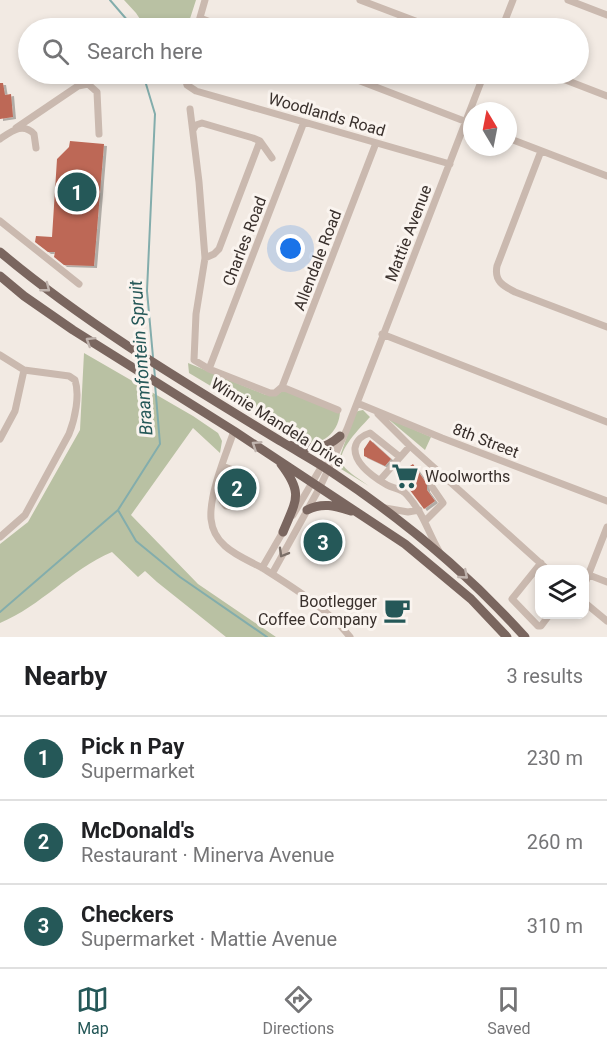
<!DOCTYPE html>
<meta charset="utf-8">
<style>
body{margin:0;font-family:Roboto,sans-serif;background:#f2f2f2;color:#202124}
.controls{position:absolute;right:18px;bottom:18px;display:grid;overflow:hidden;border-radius:12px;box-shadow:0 3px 9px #0003}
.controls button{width:54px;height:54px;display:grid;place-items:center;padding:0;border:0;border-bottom:2px solid #e0e0e0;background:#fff;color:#202124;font:30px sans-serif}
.compass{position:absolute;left:463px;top:102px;width:54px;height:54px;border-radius:50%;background:#fff;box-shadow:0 3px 9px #0003;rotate:350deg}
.you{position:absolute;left:291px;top:249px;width:21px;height:21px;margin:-15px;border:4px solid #fff;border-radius:50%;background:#1a73e8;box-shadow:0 0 0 9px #1a73e833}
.badge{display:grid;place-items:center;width:39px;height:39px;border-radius:50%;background:#255858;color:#fff;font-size:20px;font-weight:700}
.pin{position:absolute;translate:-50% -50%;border:3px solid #fff;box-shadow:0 2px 6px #0006}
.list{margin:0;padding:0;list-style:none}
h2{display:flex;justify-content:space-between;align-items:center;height:78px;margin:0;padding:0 24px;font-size:26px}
h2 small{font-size:20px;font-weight:400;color:#757577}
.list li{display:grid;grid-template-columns:39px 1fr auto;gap:18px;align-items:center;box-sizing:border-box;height:84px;padding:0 24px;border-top:2px solid #e0e0e0}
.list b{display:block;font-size:22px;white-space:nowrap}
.list p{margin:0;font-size:20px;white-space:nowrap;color:#757577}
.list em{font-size:20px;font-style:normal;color:#757577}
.icon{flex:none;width:33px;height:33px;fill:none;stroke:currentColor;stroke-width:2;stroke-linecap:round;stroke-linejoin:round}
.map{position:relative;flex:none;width:607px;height:637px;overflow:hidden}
.search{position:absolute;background:#fff;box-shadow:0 3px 9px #0003;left:18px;right:18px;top:18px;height:66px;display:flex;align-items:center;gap:15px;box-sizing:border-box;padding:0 21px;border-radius:33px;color:#757577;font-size:22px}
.sheet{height:330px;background:#fff}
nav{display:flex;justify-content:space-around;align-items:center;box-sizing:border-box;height:84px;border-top:2px solid #e0e0e0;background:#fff;font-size:16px;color:#757577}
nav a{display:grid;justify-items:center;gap:3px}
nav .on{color:#255858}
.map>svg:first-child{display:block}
.green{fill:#b9c1a3}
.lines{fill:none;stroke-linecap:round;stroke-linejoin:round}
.stream{stroke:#83adac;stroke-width:2}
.building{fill:#bd6856;filter:url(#shadow)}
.minor{stroke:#cab9af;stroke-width:7}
.major{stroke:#7a665f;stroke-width:9}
.oneway{stroke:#c0b4ae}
.oneway2{stroke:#7a6e67}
.labels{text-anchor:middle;stroke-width:6;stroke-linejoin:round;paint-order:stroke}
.street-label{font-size:16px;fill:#39302c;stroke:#faf4ef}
.poi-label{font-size:16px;fill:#39302c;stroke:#faf4ef;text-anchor:start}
.water-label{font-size:18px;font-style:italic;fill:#255858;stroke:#faf4ef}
</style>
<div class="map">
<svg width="607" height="637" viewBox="0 0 607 637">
<defs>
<filter id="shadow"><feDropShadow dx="3" dy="2" stdDeviation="0" flood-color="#0004"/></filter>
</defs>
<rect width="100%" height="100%" fill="#f2eae3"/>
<path class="green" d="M 124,0 L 196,0 L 187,28 L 146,28 L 136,13 Z
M 84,353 L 193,416 L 218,433 L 222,441 L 220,453 L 193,428 L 131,515 L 198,584 L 276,637 L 226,637 L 157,582 L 145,571 L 138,577 L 112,552 C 70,570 41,606 0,623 L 0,544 L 28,522 L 80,430 Z
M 188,363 L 266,395 L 274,395 L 286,390 L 340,412 C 339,430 326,443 308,444 L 189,373 Z
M 363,410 L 370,417 C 362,426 334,453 343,465 C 348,473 361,480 369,486 L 341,469 L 338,462 L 355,413 L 358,411 Z
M 387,418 L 431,437 L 425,450 Z"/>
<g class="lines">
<path class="stream" d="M 110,0 L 128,21 L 130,28
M 143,74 L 155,114 L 147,291 L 153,357
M 154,366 L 155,378
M 118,510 L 136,541 L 180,577 L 267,637
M 0,612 L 118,510 L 160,444 L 155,384"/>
</g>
<path class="building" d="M 0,83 L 3,83 L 5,95 L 11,94 L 13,117 L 0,119 Z
M 70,141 L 104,144 L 94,266 L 64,265 L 54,257 L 55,252 L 48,252 L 35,242 L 36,236 L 52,237 L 57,159 L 69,147 Z
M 370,440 L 391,459 L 385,466 L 364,456 L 364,449 Z
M 413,464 L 427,484 L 427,490 L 435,501 L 424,509 L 398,474 Z
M 235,477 L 245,480 L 238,498 L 229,496 Z"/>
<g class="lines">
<path class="minor" d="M 360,0 L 434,28
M 568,0 L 607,15
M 200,18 L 226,28
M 197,28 L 205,0
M 502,28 L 513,0
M 184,74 L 187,85 L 196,91 L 450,164
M 342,74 L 472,124
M 550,74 L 607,96
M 190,109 L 199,182 L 205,258 L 196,314 L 194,360 L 209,369 L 270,393 L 275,393 L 282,387 L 376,143
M 16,128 L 78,86 L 88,84 L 97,92 L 99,134
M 193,130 L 196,125 L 202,123 L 253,138 L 260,141 L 272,158
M 508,138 L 607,176
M 0,139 C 12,131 23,122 34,134 L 36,148
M 541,151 L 497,266 C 494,281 503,286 515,292 L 607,327
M 0,221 L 79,284
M 205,258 L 214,254 L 219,249 L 260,141
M 382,334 L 607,422
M 0,355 L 24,370 L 69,376 L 75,380 C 80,395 75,419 69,434 L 25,515 L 0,537
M 209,369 L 304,122
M 282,387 L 338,410
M 357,403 L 442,438 L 607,501
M 378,414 L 410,446 L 548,570
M 234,431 C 226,454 209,494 211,519 C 212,529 217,539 225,546 C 236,556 252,562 264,569 C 294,588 328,609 350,637
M 0,439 L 15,411 L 24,370
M 400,457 L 370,433 C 363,435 356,440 355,448 C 354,464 375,478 387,485 C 394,489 402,488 407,495 C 424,514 427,530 439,551
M 222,466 L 252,477 L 243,502 L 239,506 L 226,506 L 222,501 L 231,469
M 380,480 L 410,446
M 385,508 L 408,512 L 419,510
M 293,515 L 336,442
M 426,520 L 443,503 L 432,487
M 541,563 L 512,599 L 538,626 L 541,626 L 550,614
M 262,568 L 284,530
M 272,574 L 320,487 L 347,429 L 484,74
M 589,575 L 607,582
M 584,586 L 607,527
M 584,602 L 607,621"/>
<path class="major" d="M 0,252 C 87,325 185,383 282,442 C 300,453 319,463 336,475 C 405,521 470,576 525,637
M 0,276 L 24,296 L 73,330 L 234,431 L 405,544 L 471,599 L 507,637
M 292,445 C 314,449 323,451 340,436
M 281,464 C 304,494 296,500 283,532
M 307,510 C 323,502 335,506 351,511"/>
</g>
<defs><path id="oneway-chevron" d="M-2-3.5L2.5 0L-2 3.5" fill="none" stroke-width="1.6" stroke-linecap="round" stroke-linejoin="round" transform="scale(1.5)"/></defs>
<g class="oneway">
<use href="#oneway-chevron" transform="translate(46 288) rotate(38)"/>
<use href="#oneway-chevron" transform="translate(90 341) rotate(-148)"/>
<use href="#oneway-chevron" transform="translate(256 445) rotate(-147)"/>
<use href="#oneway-chevron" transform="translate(464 575) rotate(41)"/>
</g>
<use class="oneway2" href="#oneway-chevron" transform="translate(283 553) rotate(120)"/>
<defs>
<symbol id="supermarket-bare" viewBox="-9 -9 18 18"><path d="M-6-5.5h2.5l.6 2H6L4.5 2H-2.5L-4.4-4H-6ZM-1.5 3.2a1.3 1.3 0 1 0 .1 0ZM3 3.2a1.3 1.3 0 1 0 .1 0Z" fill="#255858" stroke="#faf4ef" stroke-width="2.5" paint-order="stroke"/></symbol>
<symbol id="cafe-bare" viewBox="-9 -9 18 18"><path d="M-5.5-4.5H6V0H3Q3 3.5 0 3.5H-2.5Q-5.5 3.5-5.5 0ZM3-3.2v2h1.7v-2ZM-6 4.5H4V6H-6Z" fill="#255858" stroke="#faf4ef" stroke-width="2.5" paint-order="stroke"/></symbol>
</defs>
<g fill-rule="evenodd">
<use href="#supermarket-bare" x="386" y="457" width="38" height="38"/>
<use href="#cafe-bare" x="378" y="591" width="38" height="38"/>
</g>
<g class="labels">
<g class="street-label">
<text transform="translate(327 114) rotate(16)" y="6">Woodlands Road</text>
<text transform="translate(408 233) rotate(-69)" y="6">Mattie Avenue</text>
<text transform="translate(244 241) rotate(-69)" y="6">Charles Road</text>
<text transform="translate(317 260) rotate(-69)" y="6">Allendale Road</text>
<text transform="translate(278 422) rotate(32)" y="6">Winnie Mandela Drive</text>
<text transform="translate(486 440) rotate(21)" y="6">8th Street</text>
</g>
<g class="poi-label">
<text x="425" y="482">Woolworths</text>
<text x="377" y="607" text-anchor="end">Bootlegger<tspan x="377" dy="18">Coffee Company</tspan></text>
</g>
<g class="water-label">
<text transform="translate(141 358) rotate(-94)" y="6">Braamfontein Spruit</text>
</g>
</g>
</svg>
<div class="controls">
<button><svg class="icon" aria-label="layers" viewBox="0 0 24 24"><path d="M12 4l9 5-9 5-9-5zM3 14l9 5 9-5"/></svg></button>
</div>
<svg class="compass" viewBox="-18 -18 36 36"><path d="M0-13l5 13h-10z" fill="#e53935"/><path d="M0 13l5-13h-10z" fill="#757577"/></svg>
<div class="you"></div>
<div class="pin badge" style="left:77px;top:192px">1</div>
<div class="pin badge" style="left:237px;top:488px">2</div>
<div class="pin badge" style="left:323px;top:542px">3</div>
<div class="search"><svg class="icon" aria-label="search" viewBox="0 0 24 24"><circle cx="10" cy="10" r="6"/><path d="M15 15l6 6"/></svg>Search here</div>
</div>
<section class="sheet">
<h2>Nearby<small>3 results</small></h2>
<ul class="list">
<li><span class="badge">1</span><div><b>Pick n Pay</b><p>Supermarket</p></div><em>230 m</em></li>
<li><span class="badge">2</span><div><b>McDonald's</b><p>Restaurant · Minerva Avenue</p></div><em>260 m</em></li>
<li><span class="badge">3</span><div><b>Checkers</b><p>Supermarket · Mattie Avenue</p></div><em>310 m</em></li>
</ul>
</section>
<nav>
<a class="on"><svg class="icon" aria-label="map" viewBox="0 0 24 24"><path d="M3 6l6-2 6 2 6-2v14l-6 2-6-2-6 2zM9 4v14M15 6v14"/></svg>Map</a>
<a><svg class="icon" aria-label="directions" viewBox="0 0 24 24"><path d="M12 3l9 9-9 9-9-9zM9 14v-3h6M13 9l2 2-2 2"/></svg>Directions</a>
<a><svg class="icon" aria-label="saved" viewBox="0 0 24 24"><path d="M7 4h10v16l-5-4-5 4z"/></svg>Saved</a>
</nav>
